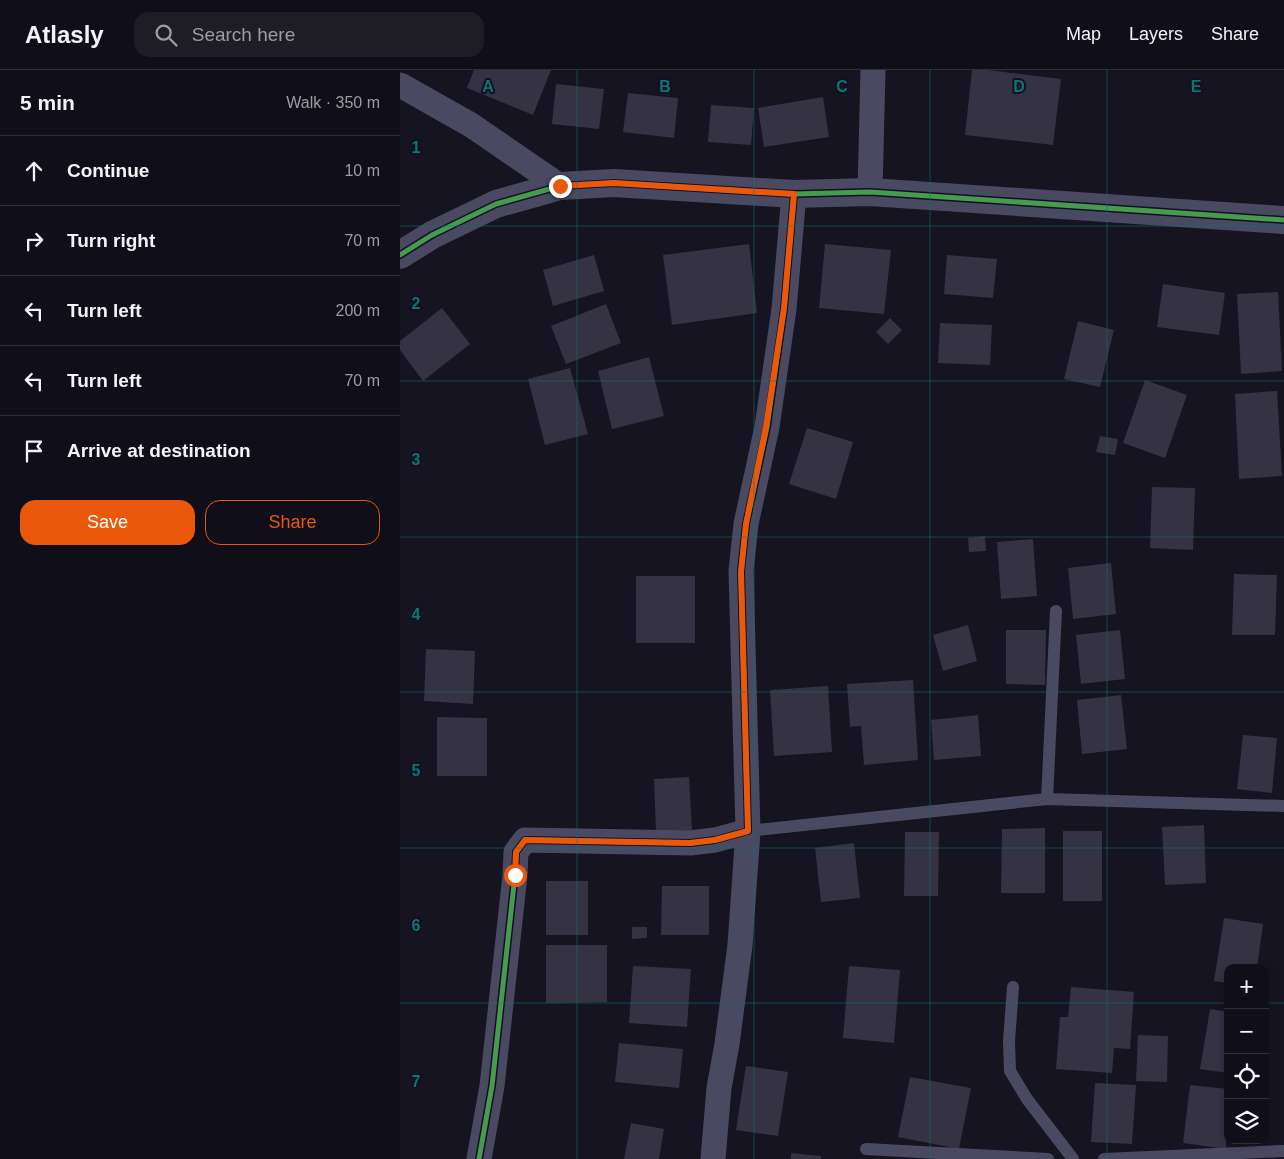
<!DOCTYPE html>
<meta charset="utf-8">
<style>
body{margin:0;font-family:Helvetica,sans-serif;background:#1e1d26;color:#f1f3f6}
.controls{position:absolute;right:15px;bottom:15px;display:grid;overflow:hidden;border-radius:10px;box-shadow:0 2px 8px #0003}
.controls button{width:45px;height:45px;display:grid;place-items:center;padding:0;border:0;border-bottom:1px solid #302f38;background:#100f19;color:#f1f3f6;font:25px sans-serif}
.stop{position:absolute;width:15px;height:15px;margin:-11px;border:4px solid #ea580c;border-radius:50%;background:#fff}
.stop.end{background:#ea580c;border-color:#fff;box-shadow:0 1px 5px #0008}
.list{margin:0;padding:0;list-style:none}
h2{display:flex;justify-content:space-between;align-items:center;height:65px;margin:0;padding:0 20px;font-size:21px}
h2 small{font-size:16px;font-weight:400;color:#9c9ca2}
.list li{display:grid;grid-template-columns:32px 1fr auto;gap:15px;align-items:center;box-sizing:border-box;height:70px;padding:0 20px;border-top:1px solid #302f38}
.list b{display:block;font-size:19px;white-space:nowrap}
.list em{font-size:16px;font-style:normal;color:#9c9ca2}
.actions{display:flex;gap:10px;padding:15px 20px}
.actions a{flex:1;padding:11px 0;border:1px solid #ea580c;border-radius:15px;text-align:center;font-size:18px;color:#ea580c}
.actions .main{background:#ea580c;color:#fff}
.icon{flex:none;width:28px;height:28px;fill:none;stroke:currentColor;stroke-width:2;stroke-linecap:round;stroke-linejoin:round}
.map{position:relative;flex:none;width:884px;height:1089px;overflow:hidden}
header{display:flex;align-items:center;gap:30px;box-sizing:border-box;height:70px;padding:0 25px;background:#100f19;border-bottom:1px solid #302f38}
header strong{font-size:24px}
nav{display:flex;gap:28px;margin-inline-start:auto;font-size:18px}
.search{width:350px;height:45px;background:#1e1d26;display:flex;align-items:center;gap:12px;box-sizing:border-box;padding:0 18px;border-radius:15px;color:#9c9ca2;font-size:19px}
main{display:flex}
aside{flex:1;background:#100f19}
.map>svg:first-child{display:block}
.building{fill:#343243}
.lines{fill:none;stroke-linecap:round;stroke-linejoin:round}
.service{stroke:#4a4962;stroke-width:12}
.minor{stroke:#4a4962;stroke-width:25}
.tertiary{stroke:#4a4962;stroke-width:28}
.cycleway-casing{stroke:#130f26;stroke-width:8}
.cycleway{stroke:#469c4c;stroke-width:5}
.route{stroke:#ea580c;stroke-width:6}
.grid{fill:none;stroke:#0f766e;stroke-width:1;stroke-opacity:0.55}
.grid-label{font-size:16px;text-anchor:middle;font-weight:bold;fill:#0f766e;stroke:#130f26;stroke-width:4;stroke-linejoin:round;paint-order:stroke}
</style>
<header>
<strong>Atlasly</strong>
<div class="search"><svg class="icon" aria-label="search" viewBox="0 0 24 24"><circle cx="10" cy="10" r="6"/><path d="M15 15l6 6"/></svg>Search here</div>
<nav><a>Map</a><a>Layers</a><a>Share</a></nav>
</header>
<main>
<aside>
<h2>5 min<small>Walk · 350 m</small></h2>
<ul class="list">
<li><svg class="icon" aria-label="ahead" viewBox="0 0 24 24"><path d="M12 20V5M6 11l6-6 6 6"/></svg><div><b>Continue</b></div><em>10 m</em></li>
<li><svg class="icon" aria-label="right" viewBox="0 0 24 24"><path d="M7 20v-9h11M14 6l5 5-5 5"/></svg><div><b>Turn right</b></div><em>70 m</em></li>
<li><svg class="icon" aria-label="left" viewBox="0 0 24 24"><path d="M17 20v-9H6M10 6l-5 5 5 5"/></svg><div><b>Turn left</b></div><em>200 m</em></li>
<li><svg class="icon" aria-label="left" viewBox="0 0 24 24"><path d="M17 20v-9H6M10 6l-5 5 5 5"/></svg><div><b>Turn left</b></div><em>70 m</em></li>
<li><svg class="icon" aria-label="arrive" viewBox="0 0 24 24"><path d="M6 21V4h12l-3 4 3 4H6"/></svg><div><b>Arrive at destination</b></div></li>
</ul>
<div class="actions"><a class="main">Save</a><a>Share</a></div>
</aside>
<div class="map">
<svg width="884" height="1089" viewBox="0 0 884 1089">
<rect width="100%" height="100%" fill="#161421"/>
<path class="building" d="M 74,0 L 151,0 L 133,45 L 67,18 Z
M 572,0 L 588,0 L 661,9 L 653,75 L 565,65 Z
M 156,14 L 204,19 L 199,59 L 152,54 Z
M 228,23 L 278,28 L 274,68 L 223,62 Z
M 423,27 L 429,67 L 364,77 L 358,38 Z
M 311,35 L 354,38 L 351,75 L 308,72 Z
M 349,174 L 357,243 L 272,255 L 263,185 Z
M 425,174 L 491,180 L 484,244 L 419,238 Z
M 194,185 L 204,221 L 153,236 L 143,200 Z
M 547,185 L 597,189 L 593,228 L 544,224 Z
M 763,214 L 825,223 L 819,265 L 757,257 Z
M 878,222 L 882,301 L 841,304 L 837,224 Z
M 206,234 L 221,273 L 166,294 L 151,256 Z
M 42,238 L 70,274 L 23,311 L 0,280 L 0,271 Z
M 490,248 L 502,260 L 488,274 L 476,262 Z
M 678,251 L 714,260 L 700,317 L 664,309 Z
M 540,253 L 592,255 L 590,295 L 538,293 Z
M 249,287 L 264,346 L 212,359 L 198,301 Z
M 170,298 L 188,364 L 145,375 L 128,309 Z
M 745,310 L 787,325 L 765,388 L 723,373 Z
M 877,321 L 882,406 L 839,409 L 835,324 Z
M 407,358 L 453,372 L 436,429 L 389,414 Z
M 700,366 L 718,369 L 715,385 L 696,382 Z
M 752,417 L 795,418 L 793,480 L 750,478 Z
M 585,466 L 586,481 L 569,482 L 568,468 Z
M 633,469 L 637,526 L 601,529 L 597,472 Z
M 711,493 L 716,544 L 673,549 L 668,498 Z
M 834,504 L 877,505 L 875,565 L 832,565 Z
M 236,506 L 295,506 L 295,573 L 236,573 Z
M 568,555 L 577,591 L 543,601 L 533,565 Z
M 606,560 L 646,560 L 645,615 L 606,614 Z
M 720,560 L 725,609 L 681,614 L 676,565 Z
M 26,579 L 75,581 L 73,634 L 24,631 Z
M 513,610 L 518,690 L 464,695 L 461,656 L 450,657 L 447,614 Z
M 428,616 L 432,682 L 374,686 L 370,620 Z
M 721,625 L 727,679 L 682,684 L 677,630 Z
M 578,645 L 581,686 L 534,690 L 531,650 Z
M 37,647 L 87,648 L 87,706 L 37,706 Z
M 843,665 L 877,668 L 872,723 L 837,719 Z
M 289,707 L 292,761 L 256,762 L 254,709 Z
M 804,755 L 806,813 L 765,815 L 762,757 Z
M 645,758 L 645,823 L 601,823 L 602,759 Z
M 663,761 L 702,761 L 702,831 L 663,831 Z
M 505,762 L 539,762 L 538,826 L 504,826 Z
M 454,773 L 460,828 L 421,832 L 415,778 Z
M 146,811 L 188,811 L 188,865 L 146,865 Z
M 262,816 L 309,816 L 309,865 L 261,865 Z
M 824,848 L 863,854 L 857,898 L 828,898 L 828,913 L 814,911 Z
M 232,857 L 247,857 L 247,868 L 232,869 Z
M 146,875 L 207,875 L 207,932 L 146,933 Z
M 233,896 L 291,899 L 287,957 L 229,953 Z
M 449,896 L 500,900 L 494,973 L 443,968 Z
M 671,917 L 734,922 L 730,979 L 714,978 L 712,1003 L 656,999 L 660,947 L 668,947 Z
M 810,939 L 828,942 L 828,1003 L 800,999 Z
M 738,965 L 768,966 L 767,1012 L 736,1011 Z
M 219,973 L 283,979 L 279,1018 L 215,1012 Z
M 346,996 L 388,1002 L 378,1066 L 336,1060 Z
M 510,1007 L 571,1018 L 559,1079 L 498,1067 Z
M 695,1013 L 736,1015 L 732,1074 L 691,1072 Z
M 790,1015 L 828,1019 L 826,1079 L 783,1073 Z
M 231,1053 L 264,1059 L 259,1089 L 224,1089 Z
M 391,1083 L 421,1086 L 421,1089 L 391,1089 Z"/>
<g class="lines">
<path class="service" d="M 647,729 L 656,541
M 348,761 L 647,729 L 884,736
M 613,917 L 609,971 L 610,1001 L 627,1029 L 673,1089
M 466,1079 L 648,1089
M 704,1089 L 884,1081"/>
<path class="minor" d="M 0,15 L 71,55 L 160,116
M 470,122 L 473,0
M 79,1089 L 92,1016 L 115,805 L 116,782 L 125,770 L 290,773 L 315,770 L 348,761 L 341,501 L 346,454 L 367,357 L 384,239 L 394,124
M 313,1089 L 319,1018 L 327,974 L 340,875 L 348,761"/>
<path class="tertiary" d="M 0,185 L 32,165 L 96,134 L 160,116 L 214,113 L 394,124 L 470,122 L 884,150"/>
<defs>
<path id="cycleway" d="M 0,185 L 32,165 L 96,134 L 160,116 L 214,113 L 394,124 L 470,122 L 884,150
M 79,1089 L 92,1016 L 115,805 L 116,782 L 125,770 L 290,773 L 315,770 L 348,761 L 341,501 L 346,454 L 367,357 L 384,239 L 394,124"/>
</defs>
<use href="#cycleway" class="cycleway-casing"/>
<use href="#cycleway" class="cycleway"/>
</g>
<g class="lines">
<path class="route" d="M 115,805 L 116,782 L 125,770 L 290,773 L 315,770 L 348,761 L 341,502 L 346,454 L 366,357 L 384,238 L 394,124 L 214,113 L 160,116"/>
</g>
<path class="grid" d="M 177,0 L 177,1089M 354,0 L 354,1089M 530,0 L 530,1089M 707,0 L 707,1089M 0,156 L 884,156M 0,311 L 884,311M 0,467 L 884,467M 0,622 L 884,622M 0,778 L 884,778M 0,933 L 828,933M 865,933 L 884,933"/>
<g class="grid-label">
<text x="88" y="22">A</text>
<text x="265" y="22">B</text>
<text x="442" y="22">C</text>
<text x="619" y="22">D</text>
<text x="796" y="22">E</text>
<text x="16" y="83">1</text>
<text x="16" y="239">2</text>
<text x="16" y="395">3</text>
<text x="16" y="550">4</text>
<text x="16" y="706">5</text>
<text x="16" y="861">6</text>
<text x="16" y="1017">7</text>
</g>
</svg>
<div class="controls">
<button>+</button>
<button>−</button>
<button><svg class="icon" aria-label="locate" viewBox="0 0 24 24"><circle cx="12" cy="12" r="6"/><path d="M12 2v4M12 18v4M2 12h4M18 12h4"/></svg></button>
<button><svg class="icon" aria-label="layers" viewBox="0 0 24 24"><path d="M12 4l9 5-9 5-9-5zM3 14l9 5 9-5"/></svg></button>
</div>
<div class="stop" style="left:115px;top:805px"></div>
<div class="stop end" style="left:160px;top:116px"></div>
</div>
</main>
